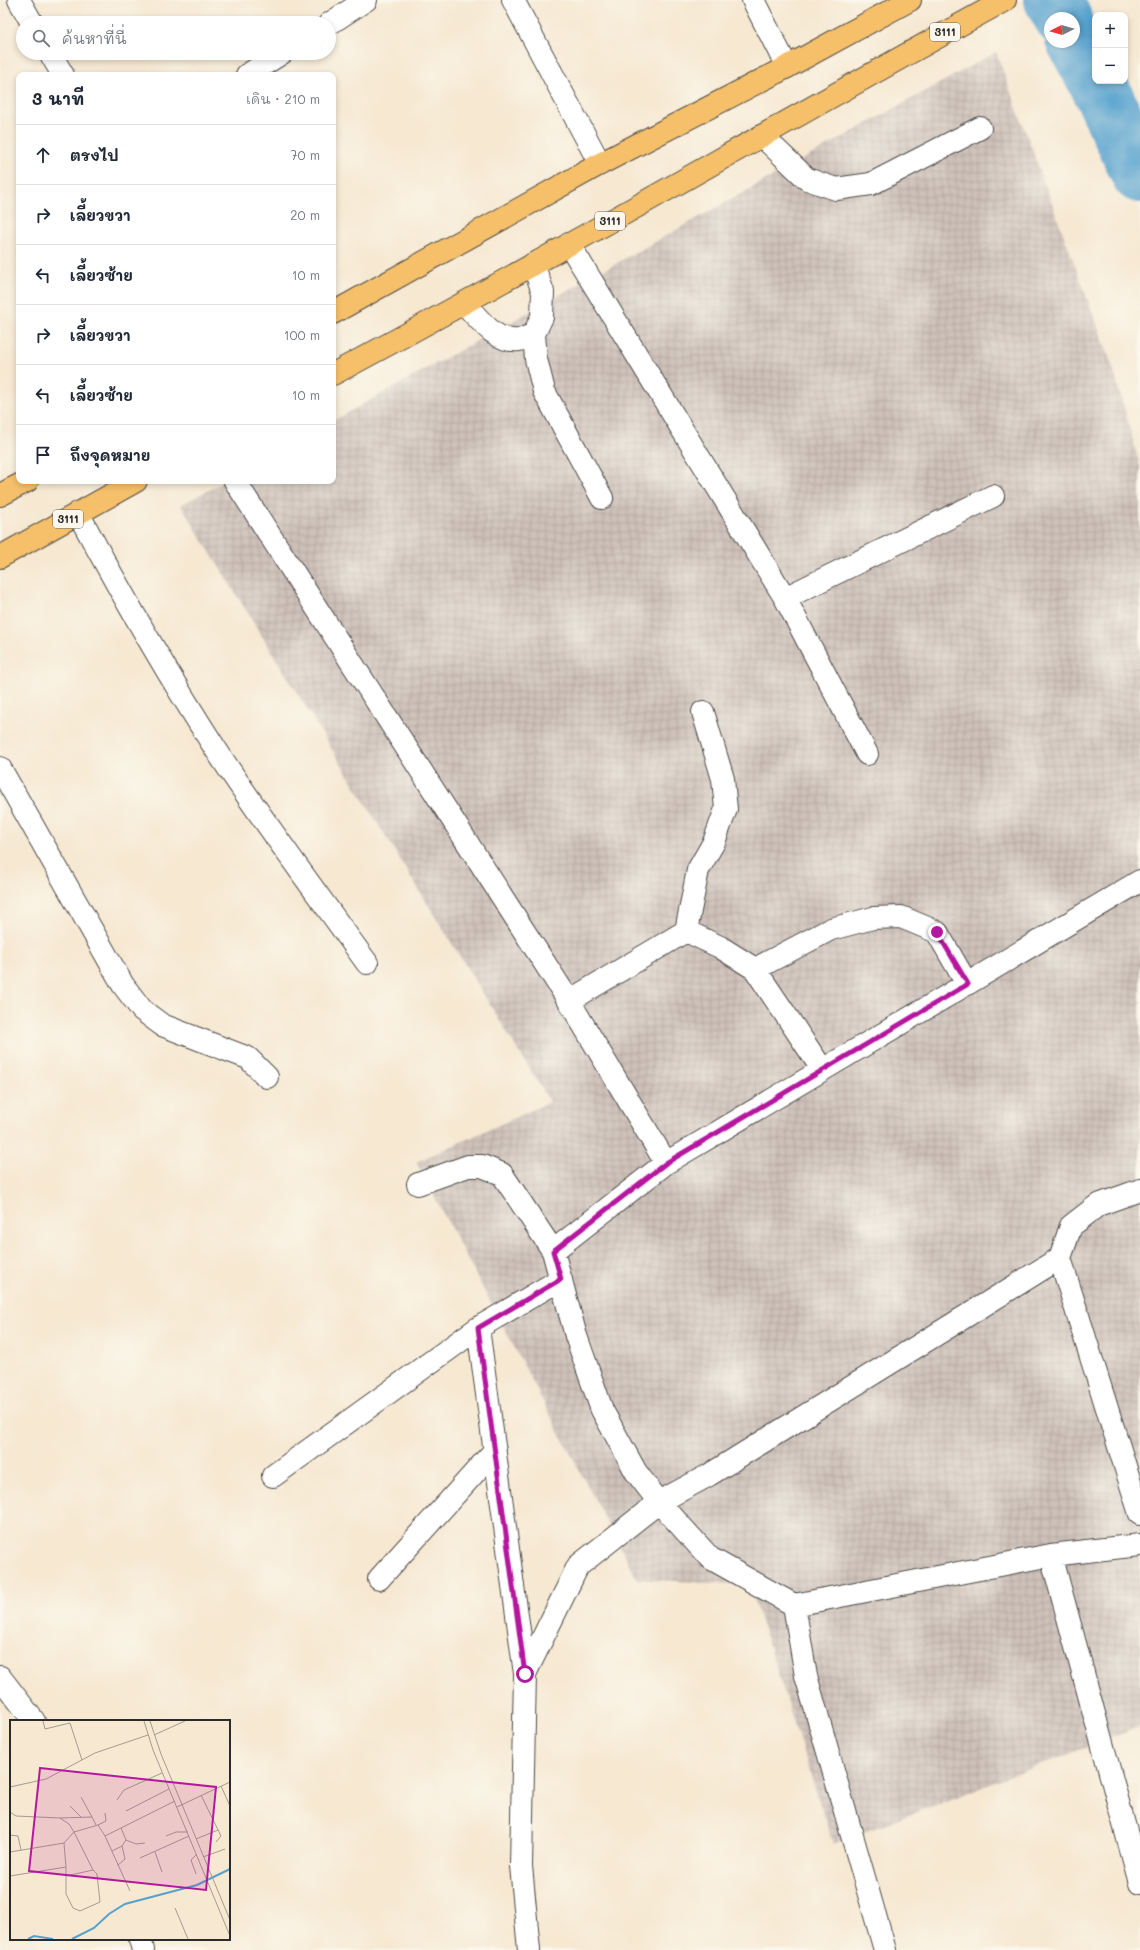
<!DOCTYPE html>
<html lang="th">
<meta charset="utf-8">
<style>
body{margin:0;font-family:Mali,"Playpen Sans Thai",sans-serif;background:#f2f2f3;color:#1f2937}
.controls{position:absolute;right:12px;top:12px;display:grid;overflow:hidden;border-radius:8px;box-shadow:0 2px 6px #0003}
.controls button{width:36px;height:36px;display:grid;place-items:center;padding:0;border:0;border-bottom:1px solid #e0e1e3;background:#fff;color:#1f2937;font:20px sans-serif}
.compass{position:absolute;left:1044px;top:12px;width:36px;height:36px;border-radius:50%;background:#fff;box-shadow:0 2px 6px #0003;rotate:264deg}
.stop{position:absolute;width:12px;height:12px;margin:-9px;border:3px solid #b5179e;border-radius:50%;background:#fff}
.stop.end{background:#b5179e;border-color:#fff;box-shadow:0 1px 4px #0008}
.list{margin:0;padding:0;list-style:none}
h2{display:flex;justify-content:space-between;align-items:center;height:52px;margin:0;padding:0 16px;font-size:17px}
h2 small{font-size:13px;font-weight:400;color:#747a83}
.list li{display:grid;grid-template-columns:26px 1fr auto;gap:12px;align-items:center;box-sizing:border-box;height:60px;padding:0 16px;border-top:1px solid #e0e1e3}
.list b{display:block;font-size:15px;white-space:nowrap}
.list em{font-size:13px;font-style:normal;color:#747a83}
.icon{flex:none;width:22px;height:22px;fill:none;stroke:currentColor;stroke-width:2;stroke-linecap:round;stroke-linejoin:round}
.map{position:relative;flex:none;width:1140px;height:1950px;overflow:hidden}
.search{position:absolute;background:#fff;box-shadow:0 2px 6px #0003;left:16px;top:16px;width:320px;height:44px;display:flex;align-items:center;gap:10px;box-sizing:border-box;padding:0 14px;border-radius:22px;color:#747a83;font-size:15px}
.panel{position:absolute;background:#fff;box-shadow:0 2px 6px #0003;left:16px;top:72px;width:320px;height:412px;border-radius:8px}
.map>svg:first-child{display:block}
.industrial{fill:url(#industrial-grid)}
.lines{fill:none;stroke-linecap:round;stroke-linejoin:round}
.river{stroke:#56a2ce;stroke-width:58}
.minor-casing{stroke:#494744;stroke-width:24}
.major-casing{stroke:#494744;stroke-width:24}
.minor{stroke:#fff;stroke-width:22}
.major{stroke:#f6c06b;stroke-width:22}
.route{stroke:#b5179e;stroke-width:5}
.labels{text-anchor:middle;stroke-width:3.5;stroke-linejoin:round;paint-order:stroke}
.shield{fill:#fbf7ec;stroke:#696865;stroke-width:1}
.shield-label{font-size:11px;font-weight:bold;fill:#2b2b2b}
.inset-river{fill:none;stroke:#56a2ce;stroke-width:2}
.inset-road{fill:none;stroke:#a59c8f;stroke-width:1}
.view{fill:#b5179e;fill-opacity:0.15;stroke:#b5179e;stroke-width:2}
.inset-edge{fill:none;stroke:#2b2b2b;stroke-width:2}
</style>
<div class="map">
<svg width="1140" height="1950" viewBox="0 0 1140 1950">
<defs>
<pattern id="industrial-grid" width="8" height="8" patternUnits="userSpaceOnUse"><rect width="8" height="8" fill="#cec1b9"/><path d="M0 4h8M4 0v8" fill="none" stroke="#b1a69f"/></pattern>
</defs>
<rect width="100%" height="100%" fill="#fbf7ec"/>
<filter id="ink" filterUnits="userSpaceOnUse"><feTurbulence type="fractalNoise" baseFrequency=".025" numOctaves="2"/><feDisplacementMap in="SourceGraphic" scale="8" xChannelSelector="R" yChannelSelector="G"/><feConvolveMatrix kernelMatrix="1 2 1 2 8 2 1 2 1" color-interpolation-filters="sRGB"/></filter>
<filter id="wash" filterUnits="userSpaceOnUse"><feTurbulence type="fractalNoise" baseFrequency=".012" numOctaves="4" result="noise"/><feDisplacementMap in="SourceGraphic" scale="16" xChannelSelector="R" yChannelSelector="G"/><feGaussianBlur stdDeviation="0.9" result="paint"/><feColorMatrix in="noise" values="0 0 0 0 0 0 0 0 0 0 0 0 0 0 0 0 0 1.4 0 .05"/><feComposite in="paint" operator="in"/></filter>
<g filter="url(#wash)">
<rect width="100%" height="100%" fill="#f6e8d1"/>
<path class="industrial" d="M 996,52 L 1113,368 L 1140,466 L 1140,1727 L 833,1844 L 749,1585 L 637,1579 L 416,1162 L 550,1102 L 181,505 L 225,481 L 333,481 L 333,421 Z"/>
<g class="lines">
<path class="river" d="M 1053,0 L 1063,18
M 1074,39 L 1095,78
M 1097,81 L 1140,174"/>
</g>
</g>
<g filter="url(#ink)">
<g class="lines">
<defs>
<path id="minor" d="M 19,0 L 32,23
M 513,0 L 600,164
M 753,0 L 787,67
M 329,24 L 366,0
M 50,53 L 63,75
M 247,75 L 282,53
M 762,136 L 807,179 L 836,189 L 871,184 L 980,128
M 569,244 L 785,598 L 867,754
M 533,264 L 543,292 L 542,317 L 534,334 L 536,359 L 544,391 L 602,498
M 465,304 C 479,319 496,343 519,340 C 524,339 529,336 534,334
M 235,481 L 569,1001 L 666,1163 L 1140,881
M 78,513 C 121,593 166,672 215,748 C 263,822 316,892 367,963
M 785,598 L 993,496
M 0,768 L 123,985 L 142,1010 L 162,1025 L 248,1058 L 267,1077
M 686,931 L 720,947 L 755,969 L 822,1069
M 755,969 L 831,929 L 873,918 L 901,917 L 937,932 L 967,984
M 569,1001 L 686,931 L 698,870 L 714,842 L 726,809 L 723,779 L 703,712
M 666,1163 L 553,1251 L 576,1336 L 602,1410 L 636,1472 L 659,1502 L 709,1475 L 1060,1258 L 1071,1226 L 1098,1205 L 1140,1190
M 418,1184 L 468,1166 L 482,1166 L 502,1174 L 553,1251
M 1060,1258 L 1140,1514
M 273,1476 L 478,1328
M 1051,1555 L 1140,1545
M 379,1579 L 495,1450
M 794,1605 L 806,1676 L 885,1950
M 525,1674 L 478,1328 L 561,1279
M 0,1677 L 34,1721
M 140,1939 L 143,1950
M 529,1950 L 521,1866 L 525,1674 L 578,1566 L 659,1502 L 710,1558 L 794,1605 L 1051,1555 L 1140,1883"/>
<path id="major" d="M 333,313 L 600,164 L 787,67 L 910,0
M 333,374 C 559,254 780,123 1005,0
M 0,495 L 27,481
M 0,557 L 136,481"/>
</defs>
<use href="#minor" class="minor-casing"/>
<use href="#major" class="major-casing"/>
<use href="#minor" class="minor"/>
<use href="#major" class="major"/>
</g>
</g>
<g class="lines" filter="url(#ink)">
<path class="route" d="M 525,1674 L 478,1328 L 561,1279 L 553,1251 L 666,1163 L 968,984 L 937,932"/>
</g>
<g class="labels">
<g class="shield">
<rect x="930" y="23" width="30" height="18" rx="3"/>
<rect x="595" y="212" width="30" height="18" rx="3"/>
<rect x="53" y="510" width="30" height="18" rx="3"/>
</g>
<g class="shield-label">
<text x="945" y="36">3111</text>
<text x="610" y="225">3111</text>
<text x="68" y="523">3111</text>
</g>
</g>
<g transform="translate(10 1720)">
<rect width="220" height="220" fill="#f6e8d1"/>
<path class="inset-river" d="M 18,219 L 24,216 L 43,219M 62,219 L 84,208 L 99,194 L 115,184 L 187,165 L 220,149"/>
<path class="inset-road" d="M 33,1 L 35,9 L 60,3 L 72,40M 134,1 L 143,30 L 220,216M 140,1 L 151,34 L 220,200M 144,15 L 175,1M 211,66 L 220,86M 0,67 L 36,59 L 85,33 L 138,15M 191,75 L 211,116 L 206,122M 71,77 L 82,97M 107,80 L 114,70 L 152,53M 60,86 L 71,97M 167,87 L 220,62M 116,91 L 159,69M 0,92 L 6,96 L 50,98 L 59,104 L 64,112 L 54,123 L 56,147 L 0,156M 50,98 L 82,97 L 86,105M 88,105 L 96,101 L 95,93M 111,108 L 116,120 L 126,124 L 135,123M 0,115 L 8,116 L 11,130M 156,116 L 166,112 L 178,112M 186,119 L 208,110M 102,131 L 112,126 L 116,120M 0,132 L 54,123M 145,132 L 152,152M 193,137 L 215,129M 130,138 L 179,116M 108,145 L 115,139 L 112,126M 56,147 L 56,174 L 63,188 L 70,191 L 90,182 L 87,154 L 83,150 L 64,112 L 88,105 L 95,116M 186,154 L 181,140 L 187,134M 56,156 L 83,150M 120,171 L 95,116 L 165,81M 165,188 L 178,219"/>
<path class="view" d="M 30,48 L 206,67 L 196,170 L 19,151 Z"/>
<rect width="220" height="220" class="inset-edge"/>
</g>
</svg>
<div class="controls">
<button>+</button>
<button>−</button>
</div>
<svg class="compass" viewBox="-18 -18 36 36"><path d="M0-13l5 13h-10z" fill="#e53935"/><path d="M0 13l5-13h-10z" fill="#747a83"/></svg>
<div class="stop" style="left:525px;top:1674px"></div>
<div class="stop end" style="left:937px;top:932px"></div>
<div class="search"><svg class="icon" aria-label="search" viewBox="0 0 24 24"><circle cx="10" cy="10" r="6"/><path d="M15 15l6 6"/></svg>ค้นหาที่นี่</div>
<section class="panel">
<h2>3 นาที<small>เดิน · 210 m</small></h2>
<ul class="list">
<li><svg class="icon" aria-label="ahead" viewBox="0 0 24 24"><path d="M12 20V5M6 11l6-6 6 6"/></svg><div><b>ตรงไป</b></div><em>70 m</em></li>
<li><svg class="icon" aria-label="right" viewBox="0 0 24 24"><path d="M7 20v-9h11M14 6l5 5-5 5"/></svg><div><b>เลี้ยวขวา</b></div><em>20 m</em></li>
<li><svg class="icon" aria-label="left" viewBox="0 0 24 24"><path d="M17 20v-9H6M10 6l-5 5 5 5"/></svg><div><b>เลี้ยวซ้าย</b></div><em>10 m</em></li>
<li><svg class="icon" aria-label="right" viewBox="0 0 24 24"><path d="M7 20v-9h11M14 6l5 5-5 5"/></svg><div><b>เลี้ยวขวา</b></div><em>100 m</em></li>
<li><svg class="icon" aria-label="left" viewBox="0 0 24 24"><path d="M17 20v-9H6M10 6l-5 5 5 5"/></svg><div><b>เลี้ยวซ้าย</b></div><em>10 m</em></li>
<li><svg class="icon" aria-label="arrive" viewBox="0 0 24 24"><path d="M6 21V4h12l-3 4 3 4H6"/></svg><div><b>ถึงจุดหมาย</b></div></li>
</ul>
</section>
</div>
